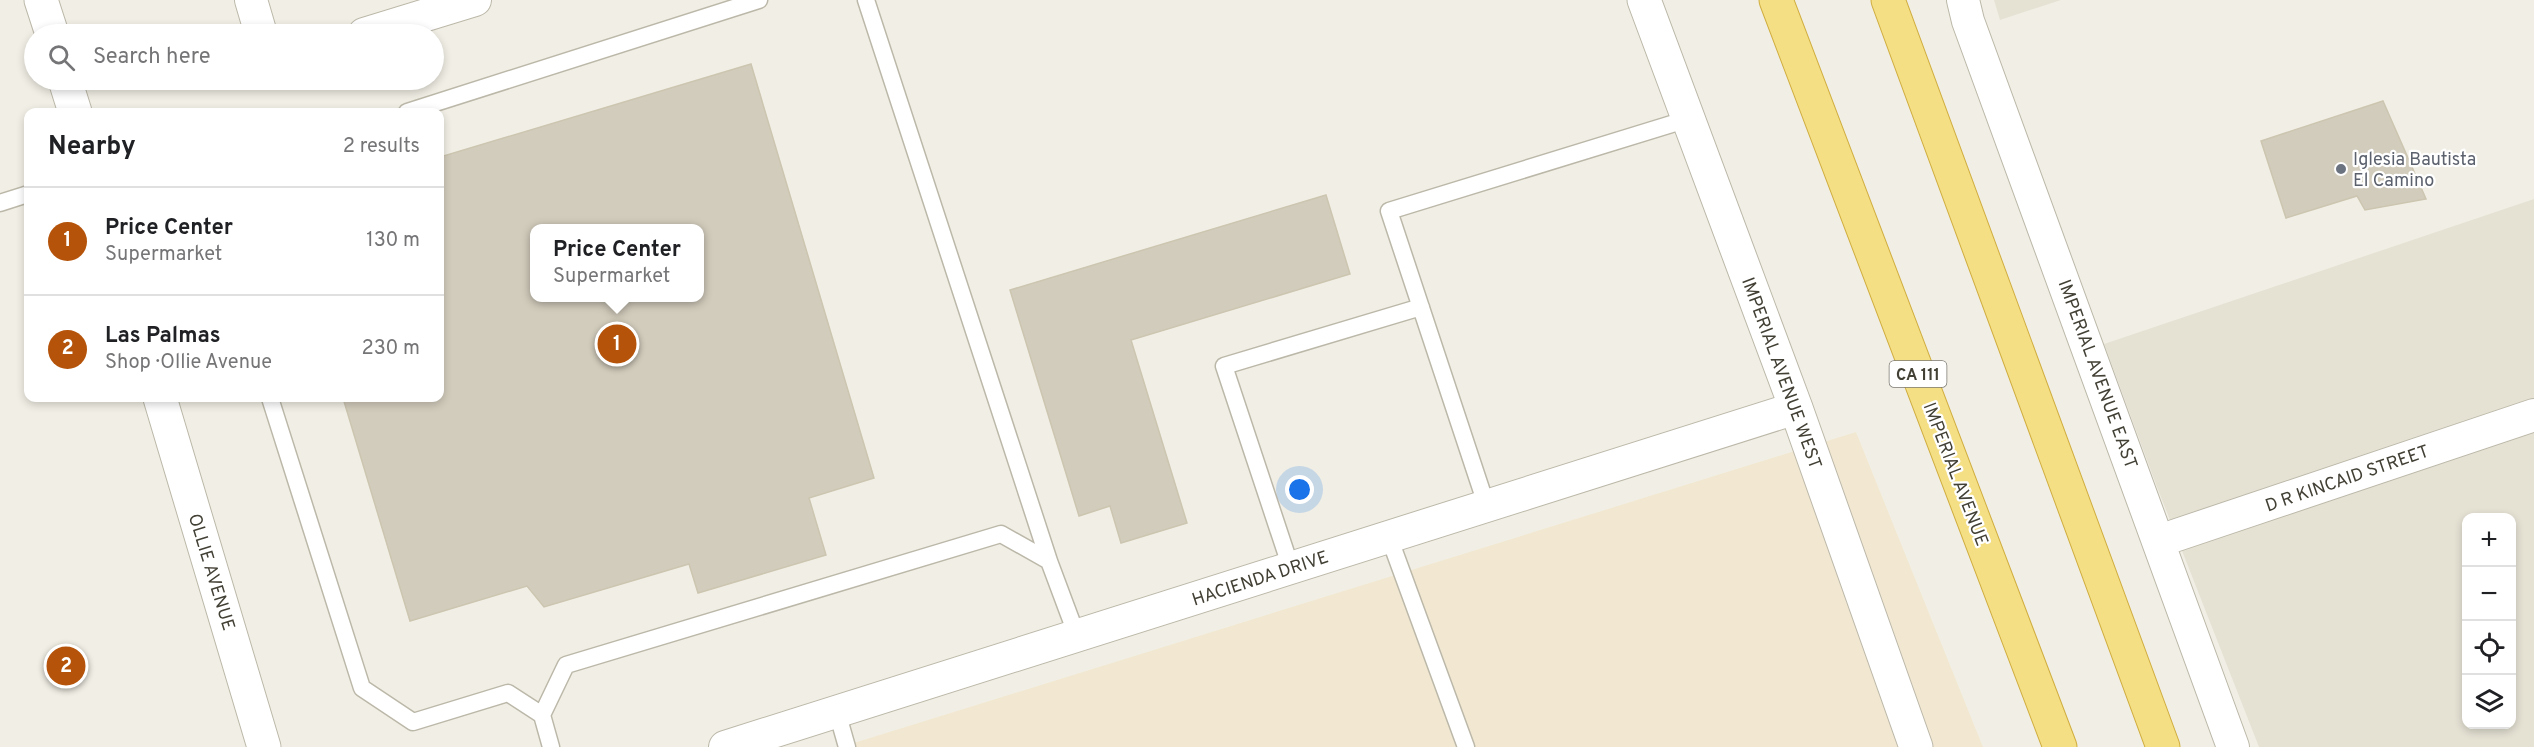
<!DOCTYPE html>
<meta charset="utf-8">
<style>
body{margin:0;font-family:Overpass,sans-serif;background:#f6f6f6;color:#202124}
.controls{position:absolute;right:18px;bottom:18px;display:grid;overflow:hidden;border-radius:12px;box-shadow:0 3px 9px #0003}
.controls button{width:54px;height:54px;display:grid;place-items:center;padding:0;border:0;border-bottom:2px solid #e0e0e0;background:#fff;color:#202124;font:30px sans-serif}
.you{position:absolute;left:1300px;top:490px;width:21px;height:21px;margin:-15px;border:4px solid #fff;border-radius:50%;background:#1a73e8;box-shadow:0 0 0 9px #1a73e833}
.badge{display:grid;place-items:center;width:39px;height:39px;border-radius:50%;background:#b45309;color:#fff;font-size:20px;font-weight:700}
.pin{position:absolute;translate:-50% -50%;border:3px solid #fff;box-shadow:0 2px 6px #0006}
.popup{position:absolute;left:530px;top:224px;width:174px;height:78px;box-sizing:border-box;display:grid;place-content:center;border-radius:12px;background:#fff;filter:drop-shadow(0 2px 4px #0005);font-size:20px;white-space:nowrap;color:#757577}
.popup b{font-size:22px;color:#202124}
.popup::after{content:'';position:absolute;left:50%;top:100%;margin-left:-12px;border:12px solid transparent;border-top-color:#fff}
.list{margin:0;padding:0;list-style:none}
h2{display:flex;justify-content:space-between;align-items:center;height:78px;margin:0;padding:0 24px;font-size:26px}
h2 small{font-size:20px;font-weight:400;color:#757577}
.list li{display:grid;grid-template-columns:39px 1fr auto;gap:18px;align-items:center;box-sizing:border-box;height:108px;padding:0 24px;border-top:2px solid #e0e0e0}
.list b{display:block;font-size:22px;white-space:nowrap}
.list p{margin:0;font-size:20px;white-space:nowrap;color:#757577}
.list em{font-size:20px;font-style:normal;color:#757577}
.icon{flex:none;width:33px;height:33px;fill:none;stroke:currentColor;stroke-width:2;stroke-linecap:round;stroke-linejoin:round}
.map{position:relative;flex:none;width:2534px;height:747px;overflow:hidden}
.search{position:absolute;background:#fff;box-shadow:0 3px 9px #0003;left:24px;top:24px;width:420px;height:66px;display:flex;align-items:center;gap:15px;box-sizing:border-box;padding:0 21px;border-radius:33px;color:#757577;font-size:22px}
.panel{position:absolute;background:#fff;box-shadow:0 3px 9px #0003;left:24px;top:108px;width:420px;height:294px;border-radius:12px}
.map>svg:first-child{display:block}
.residential{fill:#e5e2d4;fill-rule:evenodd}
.commercial{fill:#f2e8d2}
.building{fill:#d2ccbc;stroke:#ccc5b0;stroke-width:1.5;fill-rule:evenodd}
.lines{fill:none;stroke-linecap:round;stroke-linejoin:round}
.service-casing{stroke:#bcb8a9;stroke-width:19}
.minor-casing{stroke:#bcb8a9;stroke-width:34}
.tertiary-casing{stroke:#bcb8a9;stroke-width:35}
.trunk-casing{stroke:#d0ad40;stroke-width:35}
.service{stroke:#fff;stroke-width:16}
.minor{stroke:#fff;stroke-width:32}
.tertiary{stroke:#fff;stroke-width:33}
.trunk{stroke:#f4df84;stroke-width:33}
.worship-dot{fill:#6b7280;stroke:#fff;stroke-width:2}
.labels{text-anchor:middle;stroke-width:4.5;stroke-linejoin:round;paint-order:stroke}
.shield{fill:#fff;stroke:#7b7972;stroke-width:1.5}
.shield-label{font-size:16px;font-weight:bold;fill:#434035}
.worship-label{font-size:18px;fill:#5b616d;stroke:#fff;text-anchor:start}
.street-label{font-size:18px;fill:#434035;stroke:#fff}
</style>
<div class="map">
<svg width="2534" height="747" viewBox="0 0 2534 747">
<rect width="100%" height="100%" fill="#f1efe5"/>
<path class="residential" d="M 1994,0 L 2061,0 L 2000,20 Z
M 2534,199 L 2534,747 L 2259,747 L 2157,487 L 2104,344 ZM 2466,518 L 2512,518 L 2512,724 L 2466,724 Z"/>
<path class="commercial" d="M 1856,432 L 1983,747 L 841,747 Z"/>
<path class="building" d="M 751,64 L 874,478 L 809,498 L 826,555 L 698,593 L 689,564 L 544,607 L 527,586 L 410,621 L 343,398 L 440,398 L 440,157 ZM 534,228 L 700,228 L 700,298 L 534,298 Z
M 2383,101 L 2426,199 L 2365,210 L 2357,196 L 2286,218 L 2261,141 Z
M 1326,195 L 1350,274 L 1131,340 L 1187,523 L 1121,543 L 1110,506 L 1079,516 L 1010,290 Z"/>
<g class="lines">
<defs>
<path id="service" d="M 866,0 L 1049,561
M 407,112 L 759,0
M 0,203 L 28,194
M 270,398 L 362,688 L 413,722 L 508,693 L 542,715 L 551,747
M 1487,507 L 1389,211 L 1688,119
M 1389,537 L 1466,747
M 1291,568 L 1224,366 L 1421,307
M 837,712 L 847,747
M 542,715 L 566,665 L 1001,534 L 1049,561 L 1077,636"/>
<path id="minor" d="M 251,0 L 261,34
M 1963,0 L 1968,21 L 2233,747
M 364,34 L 475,0
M 2159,541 L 2534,415
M 725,747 L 1796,408"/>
<path id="tertiary" d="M 41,0 L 52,34
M 1644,0 L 1796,408 L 1916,747
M 65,80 L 75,112
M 160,398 L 264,747"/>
<path id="trunk" d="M 1776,0 L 2060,747
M 1888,0 L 2163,747"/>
</defs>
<use href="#service" class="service-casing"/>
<use href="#minor" class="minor-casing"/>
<use href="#tertiary" class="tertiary-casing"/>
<use href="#trunk" class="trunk-casing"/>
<use href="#service" class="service"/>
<use href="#minor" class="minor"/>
<use href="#tertiary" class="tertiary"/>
<use href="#trunk" class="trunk"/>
</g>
<circle class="worship-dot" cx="2341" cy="169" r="6"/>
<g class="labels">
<rect class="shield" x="1889.5" y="361" width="57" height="26" rx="4.5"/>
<g class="shield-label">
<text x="1918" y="380">CA 111</text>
</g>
<g class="worship-label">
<text x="2353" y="165">Iglesia Bautista<tspan x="2353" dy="21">El Camino</tspan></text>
</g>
<g class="street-label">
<text transform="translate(1782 373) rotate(70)" y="6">IMPERIAL AVENUE WEST</text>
<text transform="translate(2098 374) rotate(70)" y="6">IMPERIAL AVENUE EAST</text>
<text transform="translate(1956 474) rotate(69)" y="6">IMPERIAL AVENUE</text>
<text transform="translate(2347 478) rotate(-19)" y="6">D R KINCAID STREET</text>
<text transform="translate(212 572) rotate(73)" y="6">OLLIE AVENUE</text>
<text transform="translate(1260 578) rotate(-18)" y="6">HACIENDA DRIVE</text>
</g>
</g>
</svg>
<div class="controls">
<button>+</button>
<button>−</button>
<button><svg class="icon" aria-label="locate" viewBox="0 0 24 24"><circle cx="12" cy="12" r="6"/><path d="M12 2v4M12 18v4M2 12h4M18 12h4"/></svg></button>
<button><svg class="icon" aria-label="layers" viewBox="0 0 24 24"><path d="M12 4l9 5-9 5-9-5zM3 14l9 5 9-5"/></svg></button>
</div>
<div class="you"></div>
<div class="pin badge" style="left:617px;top:344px">1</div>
<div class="popup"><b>Price Center</b>Supermarket</div>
<div class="pin badge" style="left:66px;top:666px">2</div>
<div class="search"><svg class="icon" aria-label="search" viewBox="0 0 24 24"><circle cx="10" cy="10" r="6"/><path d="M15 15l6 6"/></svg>Search here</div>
<section class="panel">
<h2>Nearby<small>2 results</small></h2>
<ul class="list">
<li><span class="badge">1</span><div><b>Price Center</b><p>Supermarket</p></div><em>130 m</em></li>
<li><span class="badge">2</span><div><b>Las Palmas</b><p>Shop · Ollie Avenue</p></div><em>230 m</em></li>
</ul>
</section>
</div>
